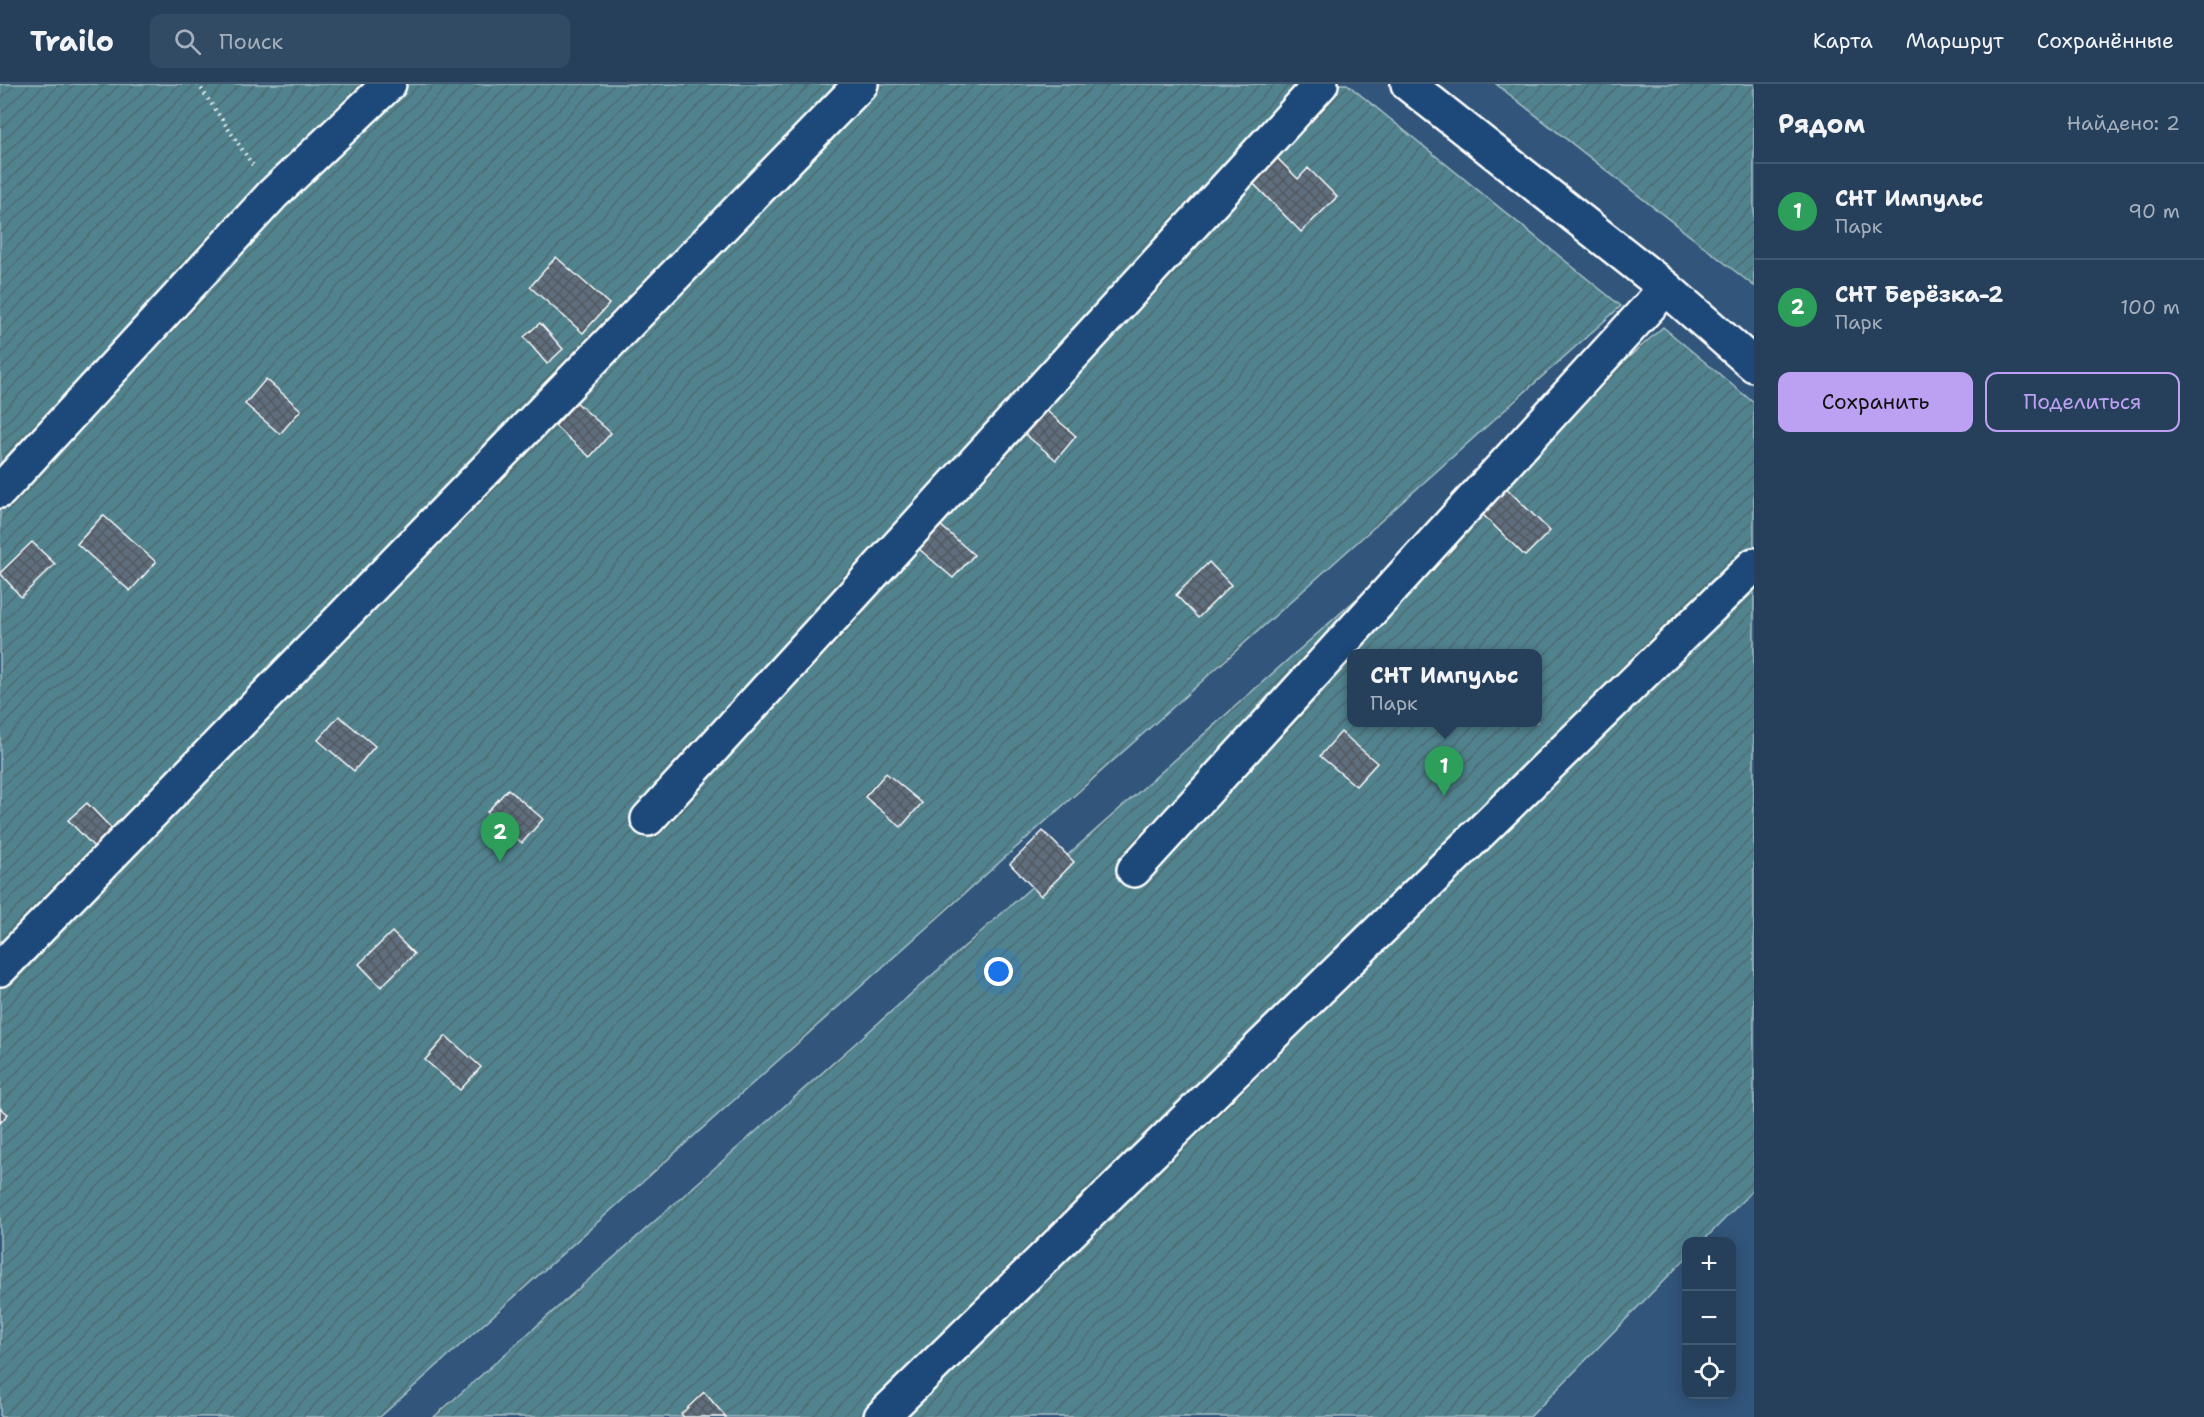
<!DOCTYPE html>
<html lang="ru">
<meta charset="utf-8">
<style>
body{margin:0;font-family:"Shantell Sans",sans-serif;background:#324b65;color:#f1f3f6}
.controls{position:absolute;right:18px;bottom:18px;display:grid;overflow:hidden;border-radius:12px;box-shadow:0 3px 15px #0003}
.controls button{width:54px;height:54px;display:grid;place-items:center;padding:0;border:0;border-bottom:2px solid #425972;background:#26405c;color:#f1f3f6;font:30px sans-serif}
.you{position:absolute;left:999px;top:888px;width:21px;height:21px;margin:-15px;border:4px solid #fff;border-radius:50%;background:#1a73e8;box-shadow:0 0 0 9px #1a73e833}
.badge{display:grid;place-items:center;width:39px;height:39px;border-radius:50%;background:#bca0f2;color:#fff;font-size:20px;font-weight:700}
.pin{position:absolute;translate:-50% -50px;filter:drop-shadow(0 2px 3px #0008)}
.pin::after{content:'';position:absolute;top:32px;width:21px;height:18px;background:inherit;clip-path:polygon(0 0,100% 0,50% 100%)}
.popup{position:absolute;left:1347px;top:565px;width:195px;height:78px;box-sizing:border-box;display:grid;place-content:center;border-radius:12px;background:#26405c;filter:drop-shadow(0 2px 4px #0005);font-size:20px;white-space:nowrap;color:#a4afbb}
.popup b{font-size:22px;color:#f1f3f6}
.popup::after{content:'';position:absolute;left:50%;top:100%;margin-left:-12px;border:12px solid transparent;border-top-color:#26405c}
.list{margin:0;padding:0;list-style:none}
h2{display:flex;justify-content:space-between;align-items:center;height:78px;margin:0;padding:0 24px;font-size:26px}
h2 small{font-size:20px;font-weight:400;color:#a4afbb}
.list li{display:grid;grid-template-columns:39px 1fr auto;gap:18px;align-items:center;box-sizing:border-box;height:96px;padding:0 24px;border-top:2px solid #425972}
.list b{display:block;font-size:22px;white-space:nowrap}
.list p{margin:0;font-size:20px;white-space:nowrap;color:#a4afbb}
.list em{font-size:20px;font-style:normal;color:#a4afbb}
.actions{display:flex;gap:12px;padding:18px 24px}
.actions a{flex:1;padding:14px 0;border:2px solid #bca0f2;border-radius:12px;text-align:center;font-size:21px;color:#bca0f2}
.actions .main{background:#bca0f2;color:#111}
.icon{flex:none;width:33px;height:33px;fill:none;stroke:currentColor;stroke-width:2;stroke-linecap:round;stroke-linejoin:round}
.map{position:relative;flex:none;width:1754px;height:1333px;overflow:hidden}
header{display:flex;align-items:center;gap:36px;box-sizing:border-box;height:84px;padding:0 30px;background:#26405c;border-bottom:2px solid #425972}
header strong{font-size:28px}
nav{display:flex;gap:33px;margin-inline-start:auto;font-size:21px}
.search{width:420px;height:54px;background:#324b65;display:flex;align-items:center;gap:15px;box-sizing:border-box;padding:0 21px;border-radius:12px;color:#a4afbb;font-size:22px}
main{display:flex}
aside{flex:1;background:#26405c}
.map>svg:first-child{display:block}
.garden{fill:url(#garden-furrows);stroke:#a8c1c7;stroke-width:1.5;fill-rule:evenodd}
.building{fill:url(#building-cross-hatch);stroke:#fff;stroke-width:1.5}
.lines{fill:none;stroke-linecap:round;stroke-linejoin:round}
.minor-casing{stroke:#fff;stroke-width:38}
.path{stroke:#fff;stroke-width:4;stroke-dasharray:1.5 4.5;stroke-linecap:butt}
.minor{stroke:#1f4a7a;stroke-width:33}
</style>
<header>
<strong>Trailo</strong>
<div class="search"><svg class="icon" aria-label="search" viewBox="0 0 24 24"><circle cx="10" cy="10" r="6"/><path d="M15 15l6 6"/></svg>Поиск</div>
<nav><a>Карта</a><a>Маршрут</a><a>Сохранённые</a></nav>
</header>
<main>
<div class="map">
<svg width="1754" height="1333" viewBox="0 0 1754 1333">
<defs>
<pattern id="garden-furrows" width="10" height="10" patternUnits="userSpaceOnUse" patternTransform="scale(1.5)"><rect width="10" height="10" fill="#51838f"/><path d="M-1 1l2-2M0 10L10 0M9 11l2-2" fill="none" stroke="#4f6a71"/></pattern>
<pattern id="building-cross-hatch" width="8" height="8" patternUnits="userSpaceOnUse" patternTransform="scale(1.5)"><rect width="8" height="8" fill="#5e6e7e"/><path d="M0 0l8 8M0 8l8-8" fill="none" stroke="#52585e"/></pattern>
</defs>
<rect width="100%" height="100%" fill="#32557b"/>
<filter id="ink" filterUnits="userSpaceOnUse"><feTurbulence type="fractalNoise" baseFrequency=".0167" numOctaves="2"/><feDisplacementMap in="SourceGraphic" scale="12" xChannelSelector="R" yChannelSelector="G"/><feConvolveMatrix kernelMatrix="1 2 1 2 8 2 1 2 1" color-interpolation-filters="sRGB"/></filter>
<g filter="url(#ink)">
<path class="garden" d="M 0,0 L 1347,0 L 1621,222 L 380,1333 L 0,1333 Z
M 1496,0 L 1754,0 L 1754,202 Z
M 1663,243 L 1754,319 L 1754,1105 L 1703,1157 L 1686,1158 L 1686,1174 L 1530,1333 L 434,1333 ZM 1351,570 L 1537,570 L 1537,638 L 1351,638 Z"/>
<path class="building" d="M 1270,67 L 1298,95 L 1308,84 L 1337,113 L 1301,148 L 1245,91 Z
M 556,173 L 609,220 L 583,249 L 530,203 Z
M 540,239 L 563,265 L 547,280 L 524,253 Z
M 266,295 L 301,326 L 280,350 L 245,320 Z
M 576,318 L 611,349 L 590,373 L 555,342 Z
M 1041,322 L 1076,352 L 1056,376 L 1020,346 Z
M 1500,398 L 1550,447 L 1525,472 L 1475,423 Z
M 103,431 L 156,478 L 130,507 L 77,460 Z
M 939,440 L 974,471 L 953,494 L 918,464 Z
M 32,458 L 55,480 L 21,513 L 0,489 Z
M 1209,478 L 1231,501 L 1198,534 L 1176,511 Z
M 339,632 L 375,662 L 354,687 L 318,656 Z
M 1341,648 L 1377,679 L 1356,702 L 1320,672 Z
M 886,689 L 922,719 L 901,743 L 865,713 Z
M 508,705 L 543,735 L 522,759 L 487,728 Z
M 87,719 L 114,747 L 96,765 L 68,736 Z
M 1043,747 L 1074,778 L 1041,812 L 1010,780 Z
M 392,848 L 414,870 L 381,903 L 359,880 Z
M 446,952 L 481,983 L 460,1006 L 425,976 Z
M 0,1024 L 8,1030 L 0,1039 Z
M 704,1308 L 726,1333 L 684,1333 L 681,1330 Z"/>
<g class="lines">
<defs>
<path id="minor" d="M 1408,0 L 1666,204 L 1754,281
M 0,407 L 273,110 L 389,0
M 648,735 L 1321,0
M 1134,786 L 1666,204
M 0,885 L 861,0
M 881,1333 L 1754,481"/>
</defs>
<use href="#minor" class="minor-casing"/>
<path class="path" d="M 198,0 L 254,83"/>
<use href="#minor" class="minor"/>
</g>
</g>
</svg>
<div class="controls">
<button>+</button>
<button>−</button>
<button><svg class="icon" aria-label="locate" viewBox="0 0 24 24"><circle cx="12" cy="12" r="6"/><path d="M12 2v4M12 18v4M2 12h4M18 12h4"/></svg></button>
</div>
<div class="you"></div>
<div class="pin badge" style="left:1444px;top:712px;background:#2e9e5b">1</div>
<div class="popup"><b>СНТ Импульс</b>Парк</div>
<div class="pin badge" style="left:500px;top:778px;background:#2e9e5b">2</div>
</div>
<aside>
<h2>Рядом<small>Найдено: 2</small></h2>
<ul class="list">
<li><span class="badge" style="background:#2e9e5b">1</span><div><b>СНТ Импульс</b><p>Парк</p></div><em>90 m</em></li>
<li><span class="badge" style="background:#2e9e5b">2</span><div><b>СНТ Берёзка-2</b><p>Парк</p></div><em>100 m</em></li>
</ul>
<div class="actions"><a class="main">Сохранить</a><a>Поделиться</a></div>
</aside>
</main>
